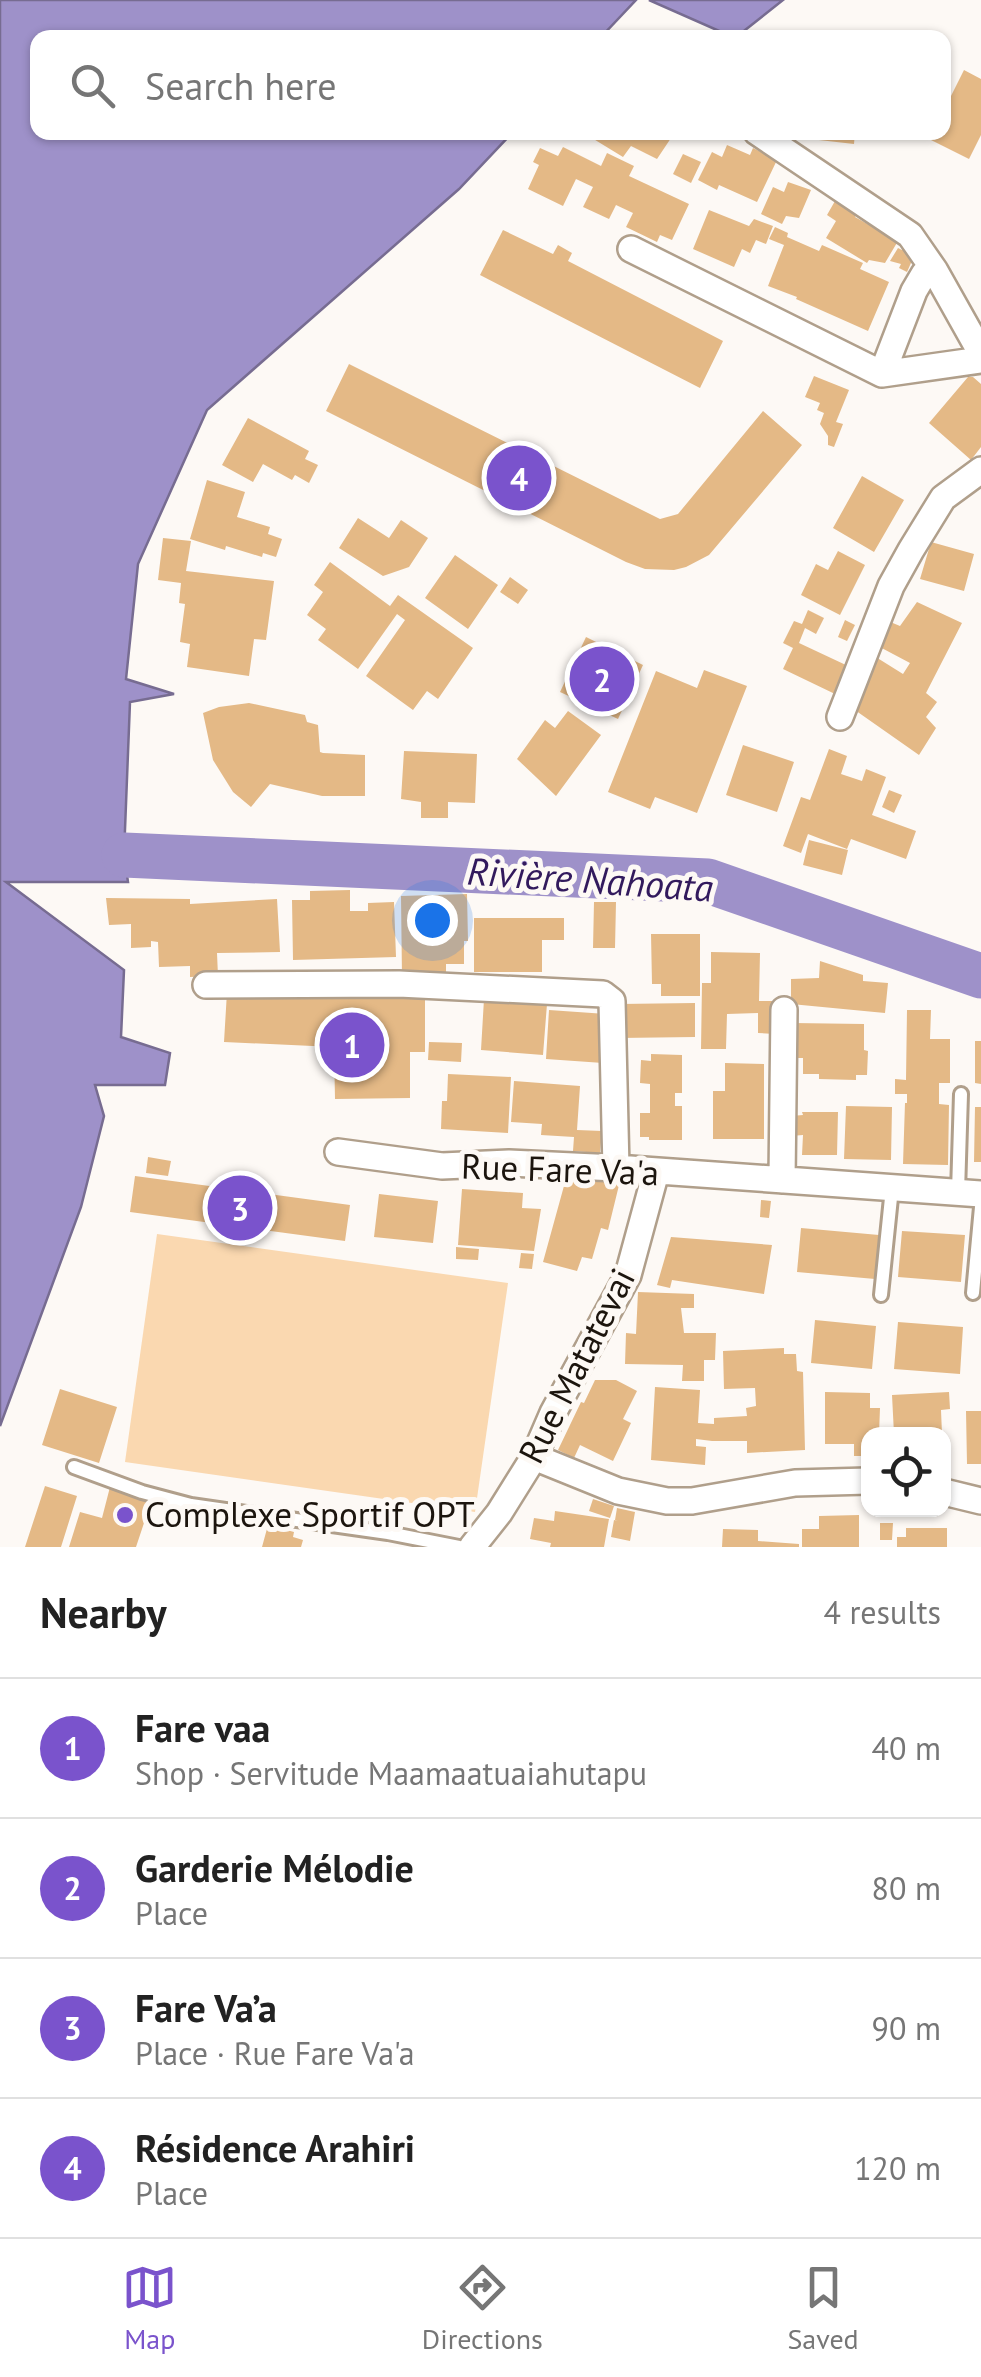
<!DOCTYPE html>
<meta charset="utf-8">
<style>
body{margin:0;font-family:"PT Sans",sans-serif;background:#f2f2f2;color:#222}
.controls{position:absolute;right:30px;bottom:30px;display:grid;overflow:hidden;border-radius:20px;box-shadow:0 2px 8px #0004}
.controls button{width:90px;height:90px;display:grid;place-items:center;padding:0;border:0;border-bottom:2px solid #e0e0e0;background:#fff;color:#222;font:50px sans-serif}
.you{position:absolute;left:432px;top:920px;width:35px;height:35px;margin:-25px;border:8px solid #fff;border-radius:50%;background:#1a73e8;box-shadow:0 0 0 15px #1a73e833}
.badge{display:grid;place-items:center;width:65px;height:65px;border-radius:50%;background:#7a53cc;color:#fff;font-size:32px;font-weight:700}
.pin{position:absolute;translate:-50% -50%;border:5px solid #fff;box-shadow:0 2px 10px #0006}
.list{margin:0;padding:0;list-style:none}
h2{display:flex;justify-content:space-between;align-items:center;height:130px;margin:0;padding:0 40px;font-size:42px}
h2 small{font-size:32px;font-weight:400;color:#767676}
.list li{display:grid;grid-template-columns:65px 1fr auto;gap:30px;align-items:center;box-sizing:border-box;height:140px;padding:0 40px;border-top:2px solid #e0e0e0}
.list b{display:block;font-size:38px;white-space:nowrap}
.list p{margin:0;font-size:32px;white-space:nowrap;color:#767676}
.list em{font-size:32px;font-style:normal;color:#767676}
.icon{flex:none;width:55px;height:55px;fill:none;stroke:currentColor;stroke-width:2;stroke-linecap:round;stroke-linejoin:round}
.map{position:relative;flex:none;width:981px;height:1547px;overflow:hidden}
.search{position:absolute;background:#fff;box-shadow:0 2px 8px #0004;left:30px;right:30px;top:30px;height:110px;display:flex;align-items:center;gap:25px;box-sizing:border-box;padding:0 35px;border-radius:20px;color:#767676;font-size:38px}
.sheet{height:690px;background:#fff}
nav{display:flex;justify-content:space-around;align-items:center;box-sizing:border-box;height:140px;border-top:2px solid #e0e0e0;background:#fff;font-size:28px;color:#767676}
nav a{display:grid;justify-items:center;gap:5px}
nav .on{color:#7a53cc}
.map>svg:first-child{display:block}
.green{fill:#fad8b0}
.water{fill:#9e91c9;stroke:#776c91;stroke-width:2.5}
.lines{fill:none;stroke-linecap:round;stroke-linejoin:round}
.river{stroke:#9e91c9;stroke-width:45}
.building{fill:#e4b986}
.lane-casing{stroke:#b09f8b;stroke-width:18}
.street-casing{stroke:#b09f8b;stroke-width:30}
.lane{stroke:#fff;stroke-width:12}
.street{stroke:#fff;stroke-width:25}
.poi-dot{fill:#7a53cc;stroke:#fdf9f5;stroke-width:4}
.labels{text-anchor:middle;stroke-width:10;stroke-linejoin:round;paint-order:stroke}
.street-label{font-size:35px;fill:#1c150e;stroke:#fdf9f5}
.poi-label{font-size:35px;fill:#1c150e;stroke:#fdf9f5;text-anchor:start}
.water-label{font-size:38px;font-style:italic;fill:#321a5d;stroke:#fdf9f5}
</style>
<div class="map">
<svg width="981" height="1547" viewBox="0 0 981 1547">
<rect width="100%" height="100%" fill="#fdf9f5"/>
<path class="green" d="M 157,1234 L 508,1283 L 475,1512 L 125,1462 Z"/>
<path class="water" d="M 0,0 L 636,0 L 601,37 L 38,38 L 38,132 L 512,133 L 459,189 L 207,410 L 138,564 L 126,679 L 174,694 L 130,702 L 124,855 L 128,882 L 6,882 L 124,970 L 121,1037 L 170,1053 L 165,1085 L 95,1085 L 104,1116 L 81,1207 L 0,1426 Z
M 649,0 L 783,0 L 735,38 Z"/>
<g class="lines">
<path class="river" d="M 124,855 L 708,881 L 981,976"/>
</g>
<path class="building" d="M 964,70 L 981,79 L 981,135 L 969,159 L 929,139 L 933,132 L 944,132 L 944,110 Z
M 588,132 L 669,132 L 673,135 L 657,159 L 631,146 L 623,157 L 587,135 Z
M 803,132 L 855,132 L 854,144 L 810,139 Z
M 727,145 L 750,155 L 753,148 L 777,160 L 757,202 L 719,185 L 717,190 L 698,180 L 712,152 L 722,157 Z
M 563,147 L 601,166 L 607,153 L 634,166 L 629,176 L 689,204 L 672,240 L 660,235 L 657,242 L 626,227 L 633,213 L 616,205 L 609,219 L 583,207 L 593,187 L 576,179 L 563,206 L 528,189 L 539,165 L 533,162 L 540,148 L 558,156 Z
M 683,154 L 701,162 L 691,183 L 673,174 Z
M 788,182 L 811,190 L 799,218 L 786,216 L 782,224 L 761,214 L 773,187 L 784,192 Z
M 835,201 L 857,214 L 855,217 L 898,241 L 885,263 L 869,260 L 867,263 L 826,238 L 836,221 L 827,215 Z
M 709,210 L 749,226 L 754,219 L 773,226 L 766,244 L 756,240 L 750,253 L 742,249 L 734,267 L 693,249 Z
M 775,227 L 788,233 L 787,237 L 819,251 L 822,245 L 863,263 L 860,269 L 889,282 L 868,331 L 796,299 L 797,297 L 768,286 L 784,245 L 769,239 Z
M 503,230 L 553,254 L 558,245 L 572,253 L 568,261 L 723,341 L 700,388 L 480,275 Z
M 898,248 L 902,250 L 903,248 L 914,256 L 907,272 L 899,268 L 901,264 L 890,261 Z
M 349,364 L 660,519 L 678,514 L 763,411 L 802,445 L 709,555 L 686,567 L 674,570 L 645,569 L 626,562 L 326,411 Z
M 814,376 L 849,390 L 836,422 L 843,424 L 834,447 L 828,445 L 828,436 L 820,424 L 824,413 L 817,410 L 820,403 L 805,397 Z
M 968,377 L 973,377 L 981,384 L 981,447 L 971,460 L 929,423 Z
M 248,418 L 309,451 L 305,459 L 318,465 L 309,483 L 295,475 L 292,480 L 263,464 L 253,482 L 222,465 Z
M 862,476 L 904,500 L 874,552 L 833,528 Z
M 207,480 L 245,492 L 237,517 L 270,527 L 268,534 L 282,539 L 276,557 L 263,553 L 262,557 L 226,546 L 225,550 L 190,539 Z
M 358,518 L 389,538 L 401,520 L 428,538 L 409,567 L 383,576 L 339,548 Z
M 163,538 L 191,541 L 186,571 L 274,581 L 266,640 L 254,639 L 249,676 L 187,667 L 190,644 L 180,642 L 185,604 L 179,603 L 181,583 L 158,580 Z
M 931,542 L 974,554 L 964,591 L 920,579 Z
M 838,551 L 865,565 L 840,615 L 801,595 L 816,564 L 828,570 Z
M 455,555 L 498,585 L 468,629 L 425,598 Z
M 330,562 L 390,606 L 398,595 L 473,648 L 438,699 L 427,691 L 413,710 L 366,676 L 405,620 L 397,614 L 358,669 L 318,640 L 326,629 L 307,615 L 323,592 L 314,585 Z
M 510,577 L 528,590 L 518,604 L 500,592 Z
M 917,602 L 962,623 L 926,693 L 937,702 L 926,717 L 936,728 L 919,755 L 852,708 L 871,654 L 903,674 L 910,663 L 876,645 L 888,621 L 900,626 Z
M 808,610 L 824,618 L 816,634 L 805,628 L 799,643 L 848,666 L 835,694 L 783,669 L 793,648 L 783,643 L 794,621 L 802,624 Z
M 845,620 L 855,625 L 847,641 L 838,637 Z
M 586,637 L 643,665 L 618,719 L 560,692 Z
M 704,670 L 747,686 L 697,813 L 655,797 L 650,809 L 608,792 L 656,671 L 697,688 Z
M 249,703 L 305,715 L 307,722 L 318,725 L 320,752 L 323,753 L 365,755 L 365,796 L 322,796 L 270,784 L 251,807 L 233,792 L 213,760 L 203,713 L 219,707 Z
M 568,711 L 601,735 L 556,796 L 517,759 L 545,720 L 555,728 Z
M 743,745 L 794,762 L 777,812 L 726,795 Z
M 829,749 L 847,756 L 841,774 L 862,781 L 866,769 L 886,777 L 872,815 L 916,831 L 906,859 L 851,839 L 847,849 L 808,834 L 801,853 L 783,846 L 801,797 L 810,800 Z
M 404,751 L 477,754 L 475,803 L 448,802 L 448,818 L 421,818 L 421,802 L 401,799 Z
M 889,790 L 902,795 L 894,813 L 882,807 Z
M 809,840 L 848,850 L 842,875 L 803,865 Z
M 350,890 L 350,911 L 368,911 L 368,903 L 394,902 L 396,957 L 293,960 L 292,900 L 310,900 L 310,891 Z
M 467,894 L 468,941 L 464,941 L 464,964 L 446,964 L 446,977 L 402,978 L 401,896 Z
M 106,898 L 190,899 L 190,904 L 277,899 L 280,952 L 217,953 L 218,976 L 190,977 L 190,966 L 159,967 L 158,942 L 151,941 L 151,947 L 131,948 L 131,924 L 109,925 Z
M 594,902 L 616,902 L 615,948 L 593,948 Z
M 474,918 L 564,918 L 564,940 L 542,940 L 542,972 L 474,972 Z
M 651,934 L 700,934 L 700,996 L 661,996 L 661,984 L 652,984 Z
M 711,952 L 760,953 L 759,1001 L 776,1001 L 775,1034 L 758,1033 L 758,1013 L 727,1014 L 726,1049 L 701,1049 L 702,983 L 711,983 Z
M 820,961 L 863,975 L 863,981 L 888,983 L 885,1013 L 791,1004 L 791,979 L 819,978 Z
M 227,992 L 425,996 L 425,1052 L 410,1052 L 410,1098 L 335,1099 L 334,1047 L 224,1042 Z
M 484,999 L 547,1004 L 543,1055 L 481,1050 Z
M 695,1003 L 695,1037 L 619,1038 L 619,1004 Z
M 549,1010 L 606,1014 L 603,1063 L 546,1059 Z
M 907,1010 L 931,1010 L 930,1039 L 950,1039 L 950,1083 L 939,1083 L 939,1104 L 949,1105 L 948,1165 L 903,1164 L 905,1103 L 907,1103 L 907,1094 L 895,1094 L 895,1079 L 906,1080 Z
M 793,1023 L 864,1024 L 864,1050 L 868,1051 L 867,1075 L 856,1075 L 856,1080 L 819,1079 L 819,1074 L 803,1074 L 803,1058 L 791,1058 Z
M 975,1041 L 981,1041 L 981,1084 L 975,1083 Z
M 429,1042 L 462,1043 L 461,1062 L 428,1060 Z
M 651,1054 L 682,1055 L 682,1093 L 675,1093 L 675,1106 L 682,1106 L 682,1140 L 649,1140 L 649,1137 L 640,1137 L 640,1113 L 650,1113 L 650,1084 L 640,1083 L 641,1060 L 651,1061 Z
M 725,1063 L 764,1064 L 764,1139 L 713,1139 L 713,1091 L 725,1091 Z
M 448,1074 L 511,1077 L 508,1133 L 441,1129 L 442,1101 L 447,1101 Z
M 514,1081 L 580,1086 L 577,1130 L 602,1131 L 600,1153 L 573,1151 L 574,1137 L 541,1135 L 542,1124 L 511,1122 Z
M 846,1106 L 892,1107 L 891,1160 L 844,1159 Z
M 975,1107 L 981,1107 L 981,1162 L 974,1162 Z
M 802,1112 L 838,1112 L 837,1155 L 802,1155 L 803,1135 L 791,1136 L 791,1116 L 803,1115 Z
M 148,1157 L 171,1161 L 168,1176 L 146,1173 Z
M 567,1175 L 621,1177 L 608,1230 L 601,1228 L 592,1259 L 582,1257 L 577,1271 L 543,1262 Z
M 135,1176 L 350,1205 L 345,1241 L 130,1212 Z
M 462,1189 L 523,1193 L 522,1208 L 541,1209 L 534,1251 L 458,1245 Z
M 379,1194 L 438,1201 L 433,1243 L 374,1237 Z
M 761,1200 L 771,1201 L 769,1218 L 760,1217 Z
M 801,1228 L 879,1235 L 875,1279 L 797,1272 Z
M 902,1231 L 965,1235 L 961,1282 L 898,1277 Z
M 671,1237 L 772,1245 L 764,1294 L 672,1280 L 670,1288 L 657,1285 Z
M 456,1247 L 479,1249 L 478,1260 L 456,1259 Z
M 521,1253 L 534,1254 L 532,1269 L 519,1268 Z
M 638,1292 L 694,1294 L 694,1308 L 681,1308 L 684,1333 L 716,1333 L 715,1360 L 704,1360 L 704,1381 L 682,1381 L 683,1365 L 625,1364 L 626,1333 L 636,1334 Z
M 815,1320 L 876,1326 L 872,1369 L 811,1363 Z
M 898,1322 L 963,1327 L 960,1374 L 894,1369 Z
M 784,1348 L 784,1354 L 796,1354 L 797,1371 L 803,1372 L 805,1450 L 747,1453 L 747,1441 L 712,1441 L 696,1439 L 696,1446 L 706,1447 L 705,1465 L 651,1460 L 655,1387 L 700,1390 L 698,1423 L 714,1424 L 714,1418 L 747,1416 L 746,1408 L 756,1406 L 755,1388 L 724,1389 L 723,1351 Z
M 595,1380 L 616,1380 L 637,1391 L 623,1419 L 631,1423 L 613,1461 L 580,1445 L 574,1458 L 558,1450 L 581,1402 L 584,1403 Z
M 60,1389 L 117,1407 L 99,1463 L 42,1445 Z
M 825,1392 L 870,1393 L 870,1408 L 880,1408 L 879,1434 L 868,1434 L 868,1456 L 854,1456 L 854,1444 L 825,1444 Z
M 949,1392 L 950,1409 L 941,1410 L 942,1434 L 894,1434 L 892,1395 Z
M 966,1411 L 981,1411 L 981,1464 L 967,1464 Z
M 45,1486 L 77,1496 L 61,1547 L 25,1547 Z
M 110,1487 L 151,1502 L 136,1547 L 69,1547 L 80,1512 L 102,1518 Z
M 593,1499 L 614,1506 L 610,1518 L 589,1511 Z
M 617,1508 L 635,1512 L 630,1541 L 611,1537 L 614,1520 L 618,1521 L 615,1520 Z
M 555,1511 L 609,1519 L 604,1547 L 550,1547 L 551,1543 L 530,1539 L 534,1518 L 554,1521 Z
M 859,1515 L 859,1547 L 802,1547 L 802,1529 L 819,1529 L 819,1516 Z
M 880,1523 L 893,1523 L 892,1540 L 880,1540 Z
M 268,1525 L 294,1532 L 293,1537 L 303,1540 L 301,1547 L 262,1547 Z
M 906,1528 L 947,1528 L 947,1547 L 897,1547 L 897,1537 L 906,1537 Z
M 723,1529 L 758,1530 L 758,1541 L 799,1544 L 799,1547 L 722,1547 Z"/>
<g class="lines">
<defs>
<path id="lane" d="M 958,1192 L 961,1094
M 973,1293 L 981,1207
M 881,1295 L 892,1188
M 74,1467 L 142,1492 L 191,1505 L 388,1533 L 459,1547"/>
<path id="street" d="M 757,132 L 910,235 L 935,271
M 631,249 L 882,374
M 882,374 L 914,291 L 924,274 L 935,271 L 981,353
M 882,374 L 981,360
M 840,717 L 891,586 L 911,550 L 943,498 L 981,470
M 206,985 L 399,984 L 603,994 L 612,1001 L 616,1168
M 338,1152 L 442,1166 L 509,1163 L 616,1168 L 981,1194
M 782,1180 L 784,1010
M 534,1457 L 618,1491 L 667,1501 L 692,1501 L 795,1483 L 868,1481
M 944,1492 L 981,1501
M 472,1547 L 499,1513 L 534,1457 L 553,1413 L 628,1275 L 656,1172"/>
</defs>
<use href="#lane" class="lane-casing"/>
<use href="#street" class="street-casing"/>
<use href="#lane" class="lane"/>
<use href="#street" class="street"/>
</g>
<circle class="poi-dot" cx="125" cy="1515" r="10"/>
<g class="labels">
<g class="street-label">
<text transform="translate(560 1170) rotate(2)" y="12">Rue Fare Va'a</text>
<text transform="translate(577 1366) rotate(-63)" y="12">Rue Matatevai</text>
</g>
<g class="poi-label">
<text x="145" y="1527">Complexe Sportif OPT</text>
</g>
<g class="water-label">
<text transform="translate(590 880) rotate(4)" y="13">Rivière Nahoata</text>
</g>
</g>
</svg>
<div class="controls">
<button><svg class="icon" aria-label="locate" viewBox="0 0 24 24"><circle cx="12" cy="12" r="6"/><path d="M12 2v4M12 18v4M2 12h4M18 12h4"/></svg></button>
</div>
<div class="you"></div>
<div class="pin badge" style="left:352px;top:1045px">1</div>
<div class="pin badge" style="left:602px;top:679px">2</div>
<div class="pin badge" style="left:240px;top:1208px">3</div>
<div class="pin badge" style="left:519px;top:478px">4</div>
<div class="search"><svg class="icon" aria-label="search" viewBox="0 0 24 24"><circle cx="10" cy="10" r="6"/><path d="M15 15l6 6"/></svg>Search here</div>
</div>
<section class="sheet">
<h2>Nearby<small>4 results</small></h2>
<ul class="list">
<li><span class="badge">1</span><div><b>Fare vaa</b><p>Shop · Servitude Maamaatuaiahutapu</p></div><em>40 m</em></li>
<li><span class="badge">2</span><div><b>Garderie Mélodie</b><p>Place</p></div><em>80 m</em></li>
<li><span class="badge">3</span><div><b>Fare Va’a</b><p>Place · Rue Fare Va'a</p></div><em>90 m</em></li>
<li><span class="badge">4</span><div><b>Résidence Arahiri</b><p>Place</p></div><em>120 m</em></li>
</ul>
</section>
<nav>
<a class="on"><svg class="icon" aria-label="map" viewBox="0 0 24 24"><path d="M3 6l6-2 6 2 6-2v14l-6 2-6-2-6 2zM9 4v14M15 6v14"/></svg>Map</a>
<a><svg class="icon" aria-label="directions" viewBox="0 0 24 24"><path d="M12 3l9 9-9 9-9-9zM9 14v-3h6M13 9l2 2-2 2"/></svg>Directions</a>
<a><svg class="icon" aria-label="saved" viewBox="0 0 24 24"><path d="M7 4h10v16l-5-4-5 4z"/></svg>Saved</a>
</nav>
